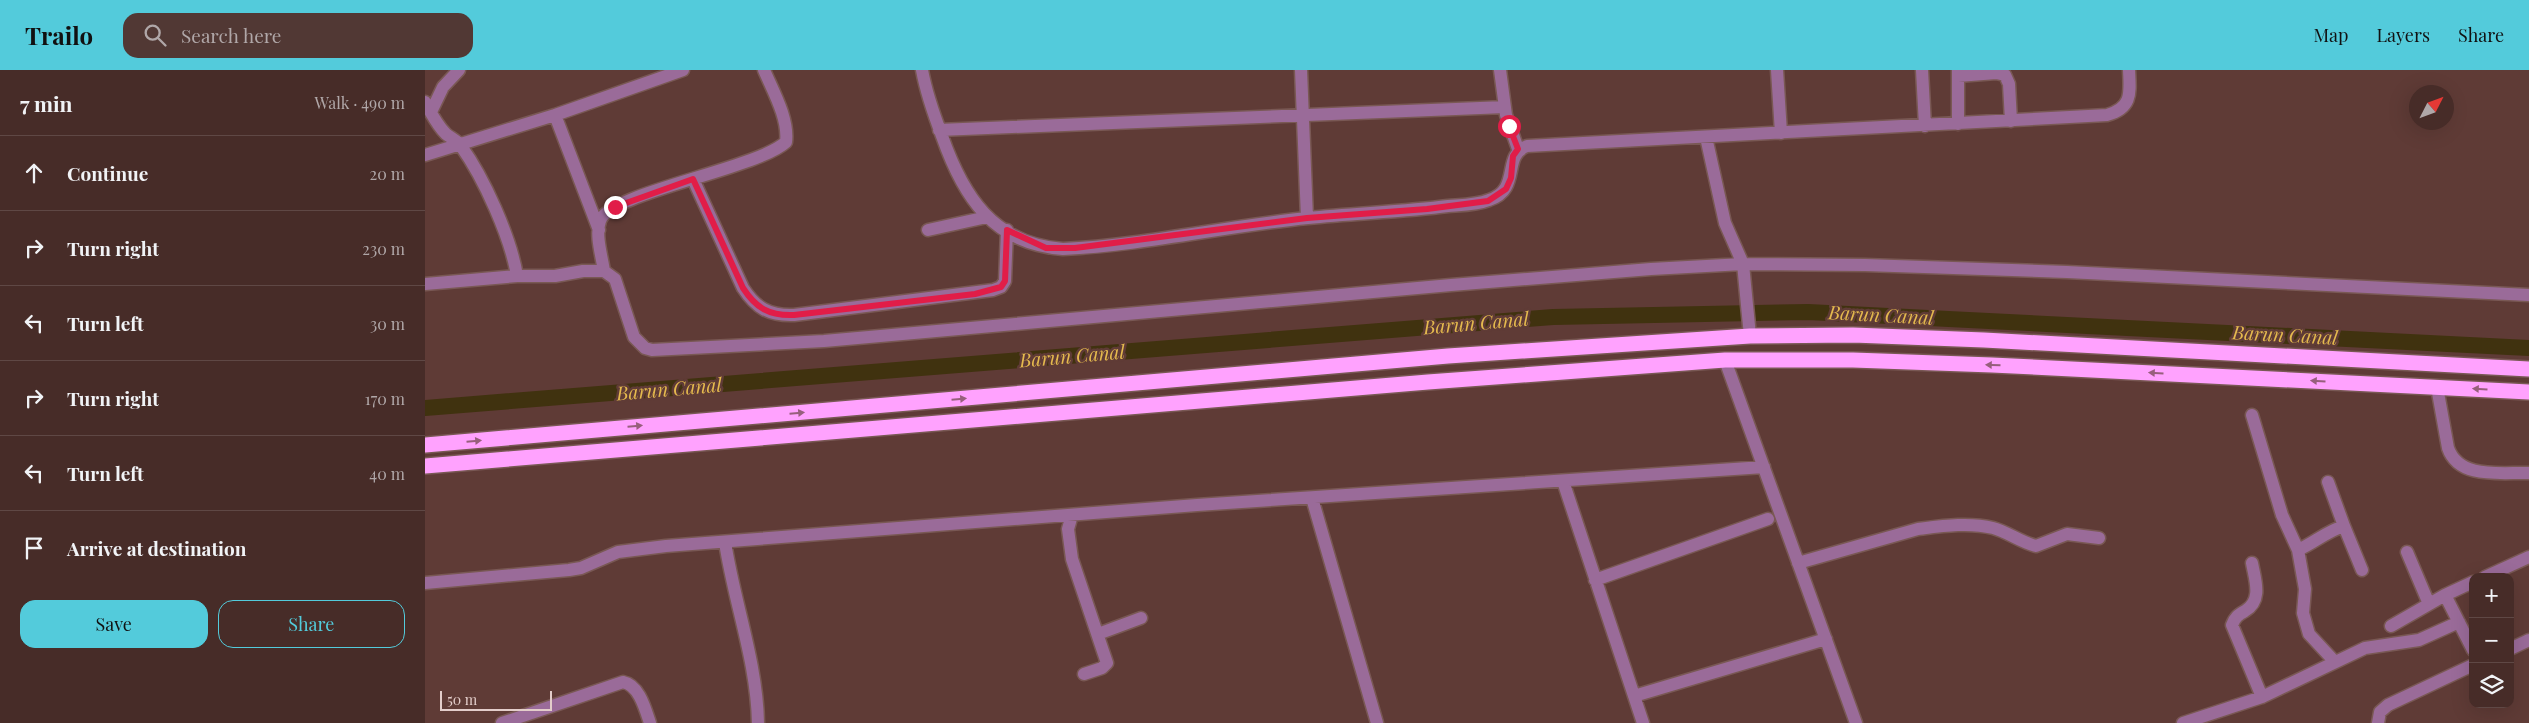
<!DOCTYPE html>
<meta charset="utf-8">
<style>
body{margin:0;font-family:"Playfair Display",serif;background:#513834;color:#f1f3f6}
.controls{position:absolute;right:15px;bottom:15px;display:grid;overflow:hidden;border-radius:10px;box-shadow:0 5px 20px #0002}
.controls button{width:45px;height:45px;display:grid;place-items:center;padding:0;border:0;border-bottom:1px solid #5f4845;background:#472c28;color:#f1f3f6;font:25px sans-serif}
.compass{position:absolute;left:1984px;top:15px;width:45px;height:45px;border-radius:50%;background:#472c28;box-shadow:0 5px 20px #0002;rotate:48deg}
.scale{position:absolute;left:15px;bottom:12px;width:112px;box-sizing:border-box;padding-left:5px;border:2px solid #e3cdca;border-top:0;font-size:14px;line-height:18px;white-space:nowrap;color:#e3cdca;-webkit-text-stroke:4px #5f3b36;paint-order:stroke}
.stop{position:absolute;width:15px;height:15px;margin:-11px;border:4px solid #e11d48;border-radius:50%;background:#fff}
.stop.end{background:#e11d48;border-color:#fff;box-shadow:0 1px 5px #0008}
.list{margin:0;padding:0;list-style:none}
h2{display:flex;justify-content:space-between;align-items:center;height:65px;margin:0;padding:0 20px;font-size:21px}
h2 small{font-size:16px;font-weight:400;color:#b0a7a8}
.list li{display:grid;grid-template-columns:32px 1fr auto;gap:15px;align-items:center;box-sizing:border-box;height:75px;padding:0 20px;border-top:1px solid #5f4845}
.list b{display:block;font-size:19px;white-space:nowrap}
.list em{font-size:16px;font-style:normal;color:#b0a7a8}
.actions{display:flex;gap:10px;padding:15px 20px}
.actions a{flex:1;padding:11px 0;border:1px solid #53cbdb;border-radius:15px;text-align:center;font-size:18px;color:#53cbdb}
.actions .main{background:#53cbdb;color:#111}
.icon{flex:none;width:28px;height:28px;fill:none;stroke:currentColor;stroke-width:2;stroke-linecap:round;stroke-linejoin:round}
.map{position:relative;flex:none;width:2104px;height:653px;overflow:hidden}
header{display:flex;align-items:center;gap:30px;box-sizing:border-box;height:70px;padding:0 25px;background:#53cbdb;color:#111}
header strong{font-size:24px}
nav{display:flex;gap:28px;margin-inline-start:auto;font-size:18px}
.search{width:350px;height:45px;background:#513834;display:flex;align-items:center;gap:12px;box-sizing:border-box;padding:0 18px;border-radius:15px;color:#b0a7a8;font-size:19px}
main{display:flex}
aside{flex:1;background:#472c28}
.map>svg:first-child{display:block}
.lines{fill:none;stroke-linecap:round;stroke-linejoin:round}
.canal{stroke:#40320f;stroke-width:16}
.minor-casing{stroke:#795854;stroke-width:15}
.highway-casing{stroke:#795854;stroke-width:18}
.minor{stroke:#9a6b99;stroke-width:12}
.highway{stroke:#ffa2fe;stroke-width:15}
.oneway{fill:#975f7c}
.route{stroke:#e11d48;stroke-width:6}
.labels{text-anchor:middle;stroke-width:5;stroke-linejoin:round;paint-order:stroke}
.water-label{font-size:19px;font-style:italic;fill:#e5ba4e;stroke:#5f3b36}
</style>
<header>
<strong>Trailo</strong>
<div class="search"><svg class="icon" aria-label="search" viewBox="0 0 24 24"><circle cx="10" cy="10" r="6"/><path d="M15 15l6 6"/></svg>Search here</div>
<nav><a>Map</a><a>Layers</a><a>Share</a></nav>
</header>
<main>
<aside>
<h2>7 min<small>Walk · 490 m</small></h2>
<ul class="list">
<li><svg class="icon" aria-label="ahead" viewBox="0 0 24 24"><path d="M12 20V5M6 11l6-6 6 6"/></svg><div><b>Continue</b></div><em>20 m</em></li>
<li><svg class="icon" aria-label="right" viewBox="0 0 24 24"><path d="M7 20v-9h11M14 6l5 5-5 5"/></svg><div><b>Turn right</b></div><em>230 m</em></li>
<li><svg class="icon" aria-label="left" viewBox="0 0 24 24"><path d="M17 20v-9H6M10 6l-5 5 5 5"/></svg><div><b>Turn left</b></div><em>30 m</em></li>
<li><svg class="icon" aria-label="right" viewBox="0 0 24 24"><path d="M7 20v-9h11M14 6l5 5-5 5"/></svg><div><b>Turn right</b></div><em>170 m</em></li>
<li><svg class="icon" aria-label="left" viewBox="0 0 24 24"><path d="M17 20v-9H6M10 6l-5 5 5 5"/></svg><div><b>Turn left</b></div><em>40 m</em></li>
<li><svg class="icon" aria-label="arrive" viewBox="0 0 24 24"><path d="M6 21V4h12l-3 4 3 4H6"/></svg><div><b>Arrive at destination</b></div></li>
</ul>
<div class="actions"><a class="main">Save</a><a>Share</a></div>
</aside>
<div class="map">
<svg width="2104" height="653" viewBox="0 0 2104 653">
<rect width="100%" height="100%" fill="#5f3b36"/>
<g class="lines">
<path class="canal" d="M 0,338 L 1128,247 L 1383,242 L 2104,278"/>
<defs>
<path id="minor" d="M 497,0 C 501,22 509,45 517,66 C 538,126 568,174 638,179 C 720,175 801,156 883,148 C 929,143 977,142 1023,136 C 1036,135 1052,135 1064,130 C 1097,119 1076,86 1102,76 L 1682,45 C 1708,38 1705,22 1704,0
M 876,0 L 882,148
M 1075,0 L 1081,45 L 1093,79
M 1352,0 L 1356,63
M 1497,0 L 1500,56
M 1533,0 L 1533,54
M 1533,6 L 1571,3 L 1580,5 L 1584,14 L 1586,51
M 0,32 C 6,43 12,55 21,64 C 26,68 33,71 36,76 C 59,108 86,168 92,206
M 6,42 L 18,17 L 34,0
M 130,45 L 174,160
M 514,60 L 1080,37
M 1281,67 L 1300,153 L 1318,194 L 1325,266
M 0,85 L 130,45 L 258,0
M 268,109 L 318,218 C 331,238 344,246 369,245 L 568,220 L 576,217 L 580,211 L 582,160
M 503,160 L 562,147
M 179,201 C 177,187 170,165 175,151 C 183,123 332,99 361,72 C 364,49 348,21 339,0
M 0,214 L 92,206 L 130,206 L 158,201 L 179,201 L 190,209 L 209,267 L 220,278 L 227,280 L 399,271 L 1026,215 L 1226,199 L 1318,194 L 1440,195 L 1642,202 L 2104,225
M 1300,290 L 1431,653
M 2012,317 L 2023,378 C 2034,410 2077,402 2104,403
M 1827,345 L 1857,445 L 1873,480 L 1880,519 L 1878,543 L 1884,564 L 1910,592
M 1138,411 L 1218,653
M 887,428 L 952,653
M 647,445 L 643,459 L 647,489 L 682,593 L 677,598 L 659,604
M 1919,456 L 1937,500
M 300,472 C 309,532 332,592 333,653
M 1873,480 C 1889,473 1902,461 1919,456 L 1903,412
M 1982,482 L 2004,534
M 1373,493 L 1493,459 C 1517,456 1544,452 1568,458 C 1583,462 1595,472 1611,476 L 1642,464 L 1674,468
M 1827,493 C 1830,510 1838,530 1820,541 C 1813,545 1810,547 1807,555 L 1837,627
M 2060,507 L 2104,487
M 1170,510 L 1343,449
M 0,513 L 144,500 L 156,498 L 193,482 L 241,476 L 772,435 L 1339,397
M 2020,525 L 2048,580
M 1966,556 L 2020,525 L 2048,512
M 673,564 L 716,548
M 2085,579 L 2104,570
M 1209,626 L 1401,569
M 77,653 L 198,612 C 214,615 220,638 225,653
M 1758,653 L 1837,627 L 1940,578 L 1994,570 L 2034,552
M 1953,653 L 1955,642 L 1963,635 L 2048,595"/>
<path id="highway" d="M 0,375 L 1023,286 L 1325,266 L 1428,265 L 1559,270 L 2104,299
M 0,396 L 1003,312 L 1300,290 L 1428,290 L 1567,295 L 2104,322"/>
</defs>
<use href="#minor" class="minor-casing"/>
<use href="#highway" class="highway-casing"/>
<use href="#minor" class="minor"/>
<use href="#highway" class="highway"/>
</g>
<defs><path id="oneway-solid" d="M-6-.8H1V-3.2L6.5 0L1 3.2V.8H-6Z" transform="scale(1.25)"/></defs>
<g class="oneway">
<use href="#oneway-solid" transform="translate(1568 295) rotate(-178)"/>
<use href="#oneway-solid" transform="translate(1731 303) rotate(-177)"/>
<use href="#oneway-solid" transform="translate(1893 311) rotate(-177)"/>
<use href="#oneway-solid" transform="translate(2055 319) rotate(-177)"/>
<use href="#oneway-solid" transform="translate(534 329) rotate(-5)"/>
<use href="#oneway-solid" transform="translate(372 343) rotate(-5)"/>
<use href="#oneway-solid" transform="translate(210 356) rotate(-5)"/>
<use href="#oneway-solid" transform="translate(49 371) rotate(-5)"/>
</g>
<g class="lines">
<path class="route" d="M 190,137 L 268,109 L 318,218 C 331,238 344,246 369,245 L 550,224 L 576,217 L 580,211 L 582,160 L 621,178 L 650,178 L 882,148 L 1002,139 L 1063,131 L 1081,119 L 1086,108 L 1088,86 L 1093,79 L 1084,56"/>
</g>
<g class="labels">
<g class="water-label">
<text transform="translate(1456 245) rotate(3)" y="7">Barun Canal</text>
<text transform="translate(1051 253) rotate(-5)" y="7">Barun Canal</text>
<text transform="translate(1860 265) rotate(3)" y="7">Barun Canal</text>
<text transform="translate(647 286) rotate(-5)" y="7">Barun Canal</text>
<text transform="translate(244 319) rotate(-5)" y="7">Barun Canal</text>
</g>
</g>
</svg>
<div class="controls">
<button>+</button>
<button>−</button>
<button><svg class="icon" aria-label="layers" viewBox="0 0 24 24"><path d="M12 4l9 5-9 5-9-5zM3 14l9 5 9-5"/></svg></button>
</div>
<svg class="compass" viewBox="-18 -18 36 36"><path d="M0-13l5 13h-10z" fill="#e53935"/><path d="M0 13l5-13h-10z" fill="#b0a7a8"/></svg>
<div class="scale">50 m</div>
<div class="stop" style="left:1084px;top:56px"></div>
<div class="stop end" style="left:190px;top:137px"></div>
</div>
</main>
